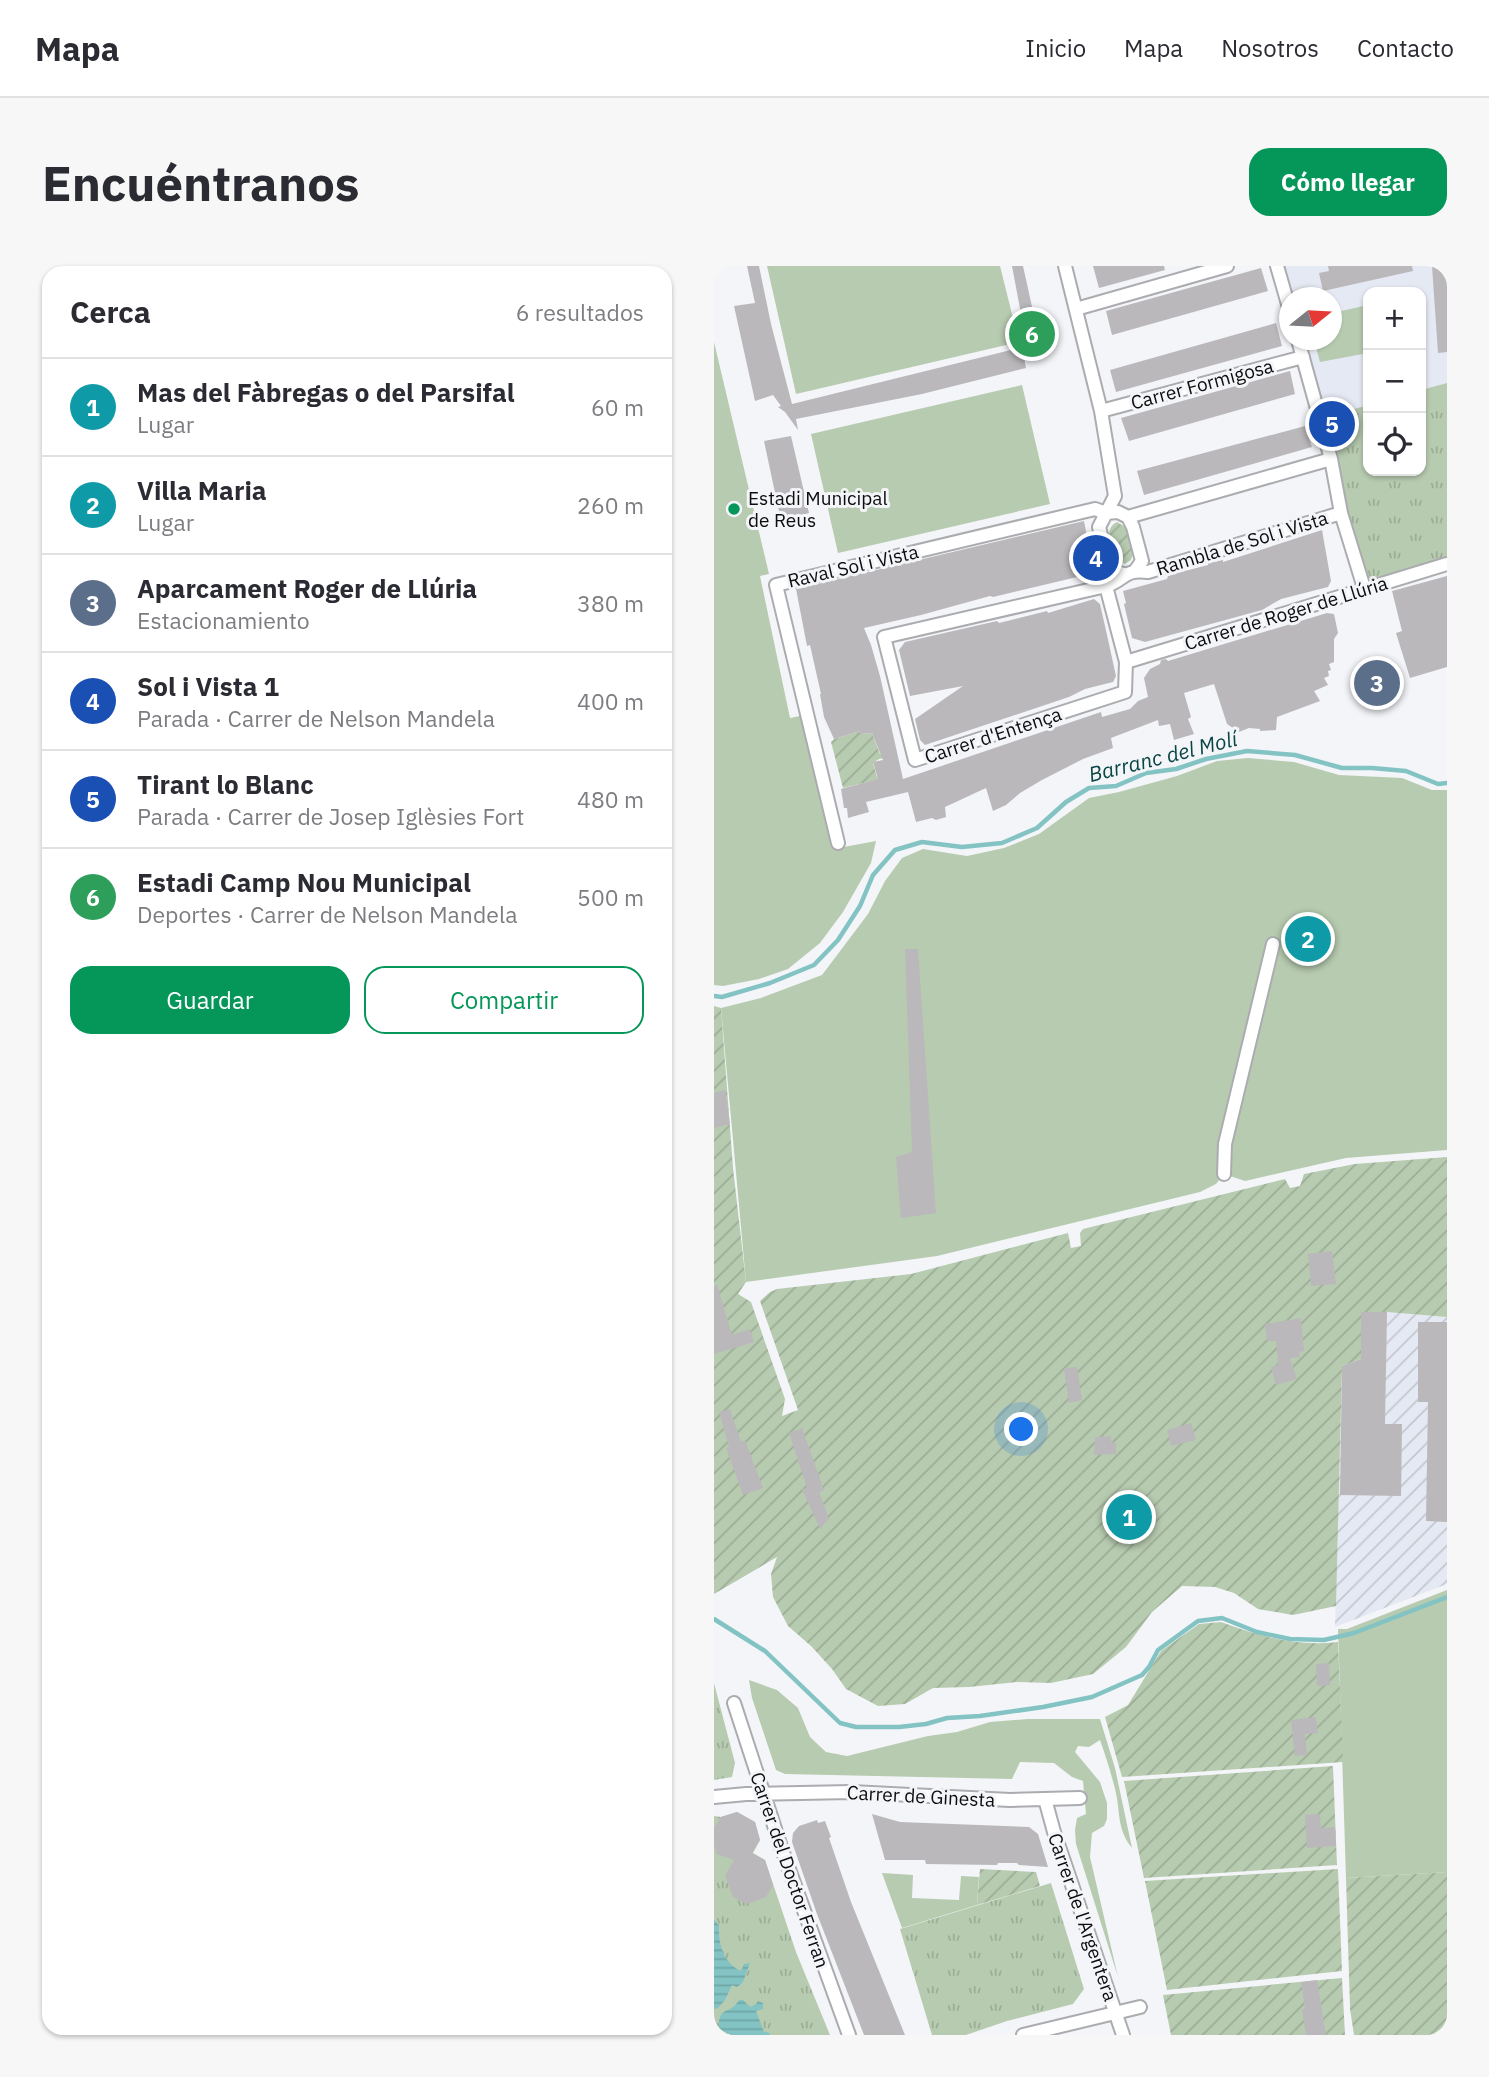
<!DOCTYPE html>
<html lang="es">
<meta charset="utf-8">
<style>
body{margin:0;font-family:"IBM Plex Sans",sans-serif;background:#f7f7f7;color:#2b2b33}
.controls{position:absolute;right:21px;top:21px;display:grid;overflow:hidden;border-radius:14px;box-shadow:0 2px 5px #0004}
.controls button{width:63px;height:63px;display:grid;place-items:center;padding:0;border:0;border-bottom:2px solid #e1e1e2;background:#fff;color:#2b2b33;font:35px sans-serif}
.compass{position:absolute;left:565px;top:21px;width:63px;height:63px;border-radius:50%;background:#fff;box-shadow:0 2px 5px #0004;rotate:72deg}
.you{position:absolute;left:308px;top:1164px;width:24px;height:24px;margin:-18px;border:5px solid #fff;border-radius:50%;background:#1a73e8;box-shadow:0 0 0 10px #1a73e833}
.badge{display:grid;place-items:center;width:46px;height:46px;border-radius:50%;background:#049759;color:#fff;font-size:23px;font-weight:700}
.pin{position:absolute;translate:-50% -50%;border:4px solid #fff;box-shadow:0 2px 7px #0006}
.list{margin:0;padding:0;list-style:none}
h2{display:flex;justify-content:space-between;align-items:center;height:91px;margin:0;padding:0 28px;font-size:30px}
h2 small{font-size:23px;font-weight:400;color:#7c7c81}
.list li{display:grid;grid-template-columns:46px 1fr auto;gap:21px;align-items:center;box-sizing:border-box;height:98px;padding:0 28px;border-top:2px solid #e1e1e2}
.list b{display:block;font-size:26px;white-space:nowrap}
.list p{margin:0;font-size:23px;white-space:nowrap;color:#7c7c81}
.list em{font-size:23px;font-style:normal;color:#7c7c81}
.actions{display:flex;gap:14px;padding:21px 28px}
.actions a{flex:1;padding:16px 0;border:2px solid #049759;border-radius:21px;text-align:center;font-size:24px;color:#049759}
.actions .main{background:#049759;color:#fff}
.icon{flex:none;width:38px;height:38px;fill:none;stroke:currentColor;stroke-width:2;stroke-linecap:round;stroke-linejoin:round}
.map{position:relative;flex:none;width:733px;height:1769px;overflow:hidden;border-radius:21px}
header{display:flex;align-items:center;gap:42px;box-sizing:border-box;height:98px;padding:0 35px;background:#fff;border-bottom:2px solid #e1e1e2}
header strong{font-size:33px}
nav{display:flex;gap:38px;margin-inline-start:auto;font-size:24px}
.intro{display:flex;align-items:center;justify-content:space-between;box-sizing:border-box;height:168px;padding:0 42px}
h1{margin:0;font-size:49px}
.button{padding:18px 32px;border-radius:21px;background:#049759;color:#fff;font-size:24px;font-weight:700}
main{display:flex;gap:42px;padding:0 42px}
aside{flex:1;background:#fff;border-radius:21px;box-shadow:0 2px 5px #0004}
.map>svg:first-child{display:block}
.built{fill:#e5e9f3}
.industrial{fill:url(#industrial-furrows)}
.grass{fill:#b7cbb0}
.park{fill:url(#park-tufts)}
.garden{fill:url(#garden-furrows)}
.water{fill:url(#water-rules)}
.lines{fill:none;stroke-linecap:round;stroke-linejoin:round}
.stream{stroke:#83c3c3;stroke-width:4.5}
.building{fill:#bab8bb}
.street-casing{stroke:#abacaf;stroke-width:16}
.street{stroke:#fff;stroke-width:12}
.poi-dot{fill:#049759;stroke:#f4f5f8;stroke-width:2.5}
.labels{text-anchor:middle;stroke-width:6;stroke-linejoin:round;paint-order:stroke}
.street-label{font-size:19px;fill:#0d0d0e;stroke:#f4f5f8}
.poi-label{font-size:19px;fill:#0d0d0e;stroke:#f4f5f8;text-anchor:start}
.water-label{font-size:21px;font-style:italic;fill:#084546;stroke:#f4f5f8}
</style>
<header>
<strong>Mapa</strong>
<nav><a>Inicio</a><a>Mapa</a><a>Nosotros</a><a>Contacto</a></nav>
</header>
<div class="intro"><h1>Encuéntranos</h1><a class="button">Cómo llegar</a></div>
<main>
<aside>
<h2>Cerca<small>6 resultados</small></h2>
<ul class="list">
<li><span class="badge" style="background:#0f9aa8">1</span><div><b>Mas del Fàbregas o del Parsifal</b><p>Lugar</p></div><em>60 m</em></li>
<li><span class="badge" style="background:#0f9aa8">2</span><div><b>Villa Maria</b><p>Lugar</p></div><em>260 m</em></li>
<li><span class="badge" style="background:#5c6f8a">3</span><div><b>Aparcament Roger de Llúria</b><p>Estacionamiento</p></div><em>380 m</em></li>
<li><span class="badge" style="background:#1a4fb4">4</span><div><b>Sol i Vista 1</b><p>Parada · Carrer de Nelson Mandela</p></div><em>400 m</em></li>
<li><span class="badge" style="background:#1a4fb4">5</span><div><b>Tirant lo Blanc</b><p>Parada · Carrer de Josep Iglèsies Fort</p></div><em>480 m</em></li>
<li><span class="badge" style="background:#2e9e5b">6</span><div><b>Estadi Camp Nou Municipal</b><p>Deportes · Carrer de Nelson Mandela</p></div><em>500 m</em></li>
</ul>
<div class="actions"><a class="main">Guardar</a><a>Compartir</a></div>
</aside>
<div class="map">
<svg width="733" height="1769" viewBox="0 0 733 1769">
<defs>
<pattern id="industrial-furrows" width="10" height="10" patternUnits="userSpaceOnUse" patternTransform="scale(1.75)"><rect width="10" height="10" fill="#e5e9f3"/><path d="M-1 1l2-2M0 10L10 0M9 11l2-2" fill="none" stroke="#c3c7cf"/></pattern>
<pattern id="park-tufts" width="24" height="20" patternUnits="userSpaceOnUse" patternTransform="scale(1.75)"><rect width="24" height="20" fill="#b7cbb0"/><path d="M3 7l-1-3M5 7V3M7 7l1-3M15 17l-1-3M17 17v-4M19 17l1-3" fill="none" stroke="#9cad96"/></pattern>
<pattern id="garden-furrows" width="10" height="10" patternUnits="userSpaceOnUse" patternTransform="scale(1.75)"><rect width="10" height="10" fill="#b7cbb0"/><path d="M-1 1l2-2M0 10L10 0M9 11l2-2" fill="none" stroke="#9cad96"/></pattern>
<pattern id="water-rules" width="6" height="5" patternUnits="userSpaceOnUse" patternTransform="scale(1.75)"><rect width="6" height="5" fill="#83c3c3"/><path d="M0 2.5h6" fill="none" stroke="#70a6a6"/></pattern>
</defs>
<rect width="100%" height="100%" fill="#f4f5f8"/>
<path class="built" d="M 563,0 L 733,0 L 733,117 L 707,124 L 707,26 L 654,26 L 654,139 L 605,153 L 584,74 L 618,74 L 618,32 L 576,32 Z"/>
<path class="industrial" d="M 647,1046 L 673,1046 L 733,1051 L 733,1318 L 621,1361 L 628,1100 L 647,1093 Z"/>
<path class="grass" d="M 53,0 L 286,0 L 305,76 L 82,128 Z
M 654,39 L 654,87 L 606,96 L 600,74 L 618,74 L 618,47 Z
M 0,76 L 55,308 L 46,310 L 76,452 L 86,450 L 119,583 L 162,575 L 157,597 L 129,646 L 106,677 L 74,703 L 45,713 L 9,720 L 0,719 Z
M 308,119 L 336,238 L 124,287 L 97,168 Z
M 534,492 L 580,496 L 625,509 L 688,512 L 718,524 L 733,524 L 733,884 L 632,892 L 531,915 L 510,908 L 502,918 L 486,926 L 223,990 L 32,1016 L 7,742 L 47,732 L 108,709 L 154,648 L 171,615 L 188,592 L 209,583 L 253,590 L 290,582 L 325,568 L 375,532 L 405,526 L 463,510 L 503,495 Z
M 733,1324 L 733,1606 L 632,1612 L 624,1363 L 633,1363 Z
M 35,1414 L 63,1424 L 84,1442 L 96,1471 L 112,1486 L 133,1490 L 214,1470 L 243,1466 L 276,1456 L 314,1453 L 386,1453 L 401,1502 L 418,1582 C 402,1562 407,1546 401,1523 C 397,1507 392,1491 386,1474 L 375,1481 L 364,1480 L 361,1486 L 386,1516 L 393,1537 L 393,1553 L 390,1560 L 378,1567 L 376,1591 L 404,1711 L 362,1578 L 361,1564 L 363,1552 L 372,1548 L 369,1515 L 358,1511 L 340,1497 L 306,1496 L 298,1513 L 71,1508 L 62,1504 L 38,1432 Z
M 168,1607 L 199,1609 L 198,1632 L 245,1634 L 247,1610 L 265,1611 L 263,1639 L 188,1662 Z"/>
<path class="park" d="M 733,117 L 733,298 L 650,322 L 605,153 L 654,139 L 654,205 L 707,205 L 707,124 Z
M 0,1417 L 21,1497 L 18,1511 L 0,1514 Z
M 23,1546 L 41,1556 L 46,1574 L 39,1587 L 51,1594 L 82,1686 L 116,1769 L 0,1769 L 0,1550 L 7,1551 Z
M 337,1617 L 370,1723 L 359,1738 L 293,1755 L 252,1769 L 218,1769 L 186,1663 Z"/>
<path class="garden" d="M 403,256 L 411,261 L 419,287 L 417,294 L 411,298 L 400,291 C 397,279 389,263 403,256 Z
M 146,465 L 147,468 L 158,467 L 166,488 L 179,486 L 181,491 L 165,493 L 159,497 L 163,511 L 166,513 L 129,522 L 117,476 L 120,473 Z
M 0,740 L 7,742 L 19,902 L 32,1016 L 24,1028 L 37,1036 L 71,1133 L 68,1150 L 84,1144 L 46,1035 L 56,1026 L 63,1023 L 197,1008 L 354,967 L 357,982 L 367,980 L 366,967 L 369,963 L 571,913 L 576,922 L 586,920 L 590,908 L 641,898 L 733,891 L 733,1051 L 673,1046 L 647,1046 L 647,1093 L 628,1100 L 622,1340 L 579,1349 L 544,1343 L 520,1327 L 501,1321 L 468,1320 L 438,1346 L 412,1381 L 379,1408 L 337,1417 L 303,1416 L 255,1421 L 219,1422 L 191,1438 L 164,1440 L 132,1423 L 118,1403 L 97,1380 L 74,1360 L 59,1331 L 57,1308 L 63,1291 L 0,1328 Z
M 507,1356 C 545,1370 584,1381 624,1376 L 629,1496 L 408,1511 L 391,1451 L 414,1439 L 447,1385 L 485,1358 Z
M 619,1500 L 623,1599 L 430,1612 L 410,1515 Z
M 266,1603 L 322,1606 L 326,1620 L 263,1639 Z
M 624,1603 L 628,1705 L 453,1724 L 431,1615 Z
M 733,1606 L 733,1769 L 640,1769 L 636,1743 L 632,1612 Z
M 628,1712 L 631,1769 L 457,1769 L 449,1729 Z"/>
<path class="water" d="M 0,1654 L 5,1659 C 4,1677 9,1697 27,1705 L 30,1698 L 36,1697 L 29,1716 L 23,1721 L 18,1719 L 11,1734 L 4,1742 L 0,1743 Z
M 25,1734 L 29,1734 L 36,1741 L 42,1738 L 44,1735 L 49,1737 L 49,1743 L 42,1745 L 51,1769 L 5,1769 C 3,1736 14,1752 25,1734 Z"/>
<g class="lines">
<path class="stream" d="M 0,730 L 8,731 L 56,717 L 100,699 L 124,674 L 146,640 L 159,609 L 181,584 L 208,576 L 248,581 L 288,577 L 323,562 L 352,536 L 375,522 L 402,520 L 432,507 L 462,503 L 492,493 L 533,485 L 581,489 L 628,502 L 658,502 L 692,505 L 724,518 L 733,517
M 0,1353 L 51,1385 L 126,1457 L 142,1461 L 185,1461 L 212,1458 L 233,1452 L 266,1450 L 329,1441 L 378,1431 L 428,1409 L 435,1401 L 444,1384 L 484,1355 L 508,1352 L 543,1366 L 576,1373 L 610,1374 L 640,1367 L 733,1331
M 50,1768 L 54,1769"/>
</g>
<path class="building" d="M 33,0 L 45,0 L 57,58 L 78,138 L 313,80 L 298,0 L 309,0 L 326,77 L 335,75 L 337,81 L 320,88 L 316,94 L 315,90 L 310,92 L 312,102 L 208,128 L 82,153 L 84,164 L 71,146 L 64,141 L 67,140 L 59,129 L 41,135 L 20,40 L 41,37 Z
M 379,0 L 450,0 L 451,4 L 385,22 Z
M 614,0 L 698,0 L 699,5 L 609,25 L 605,7 L 615,5 Z
M 718,0 L 733,0 L 733,86 L 724,87 Z
M 547,2 L 554,25 L 398,69 L 392,45 Z
M 562,57 L 568,80 L 402,126 L 396,104 Z
M 576,105 L 581,128 L 415,175 L 407,152 Z
M 591,160 L 598,181 L 430,229 L 423,205 Z
M 77,170 L 95,247 L 67,255 L 50,175 Z
M 370,255 L 380,307 L 279,331 L 276,330 L 207,349 L 150,362 L 157,379 L 166,410 L 189,513 L 387,446 L 388,451 L 416,443 L 424,435 L 434,431 L 430,412 L 436,403 L 446,398 L 447,394 L 452,393 L 454,395 L 613,347 L 620,348 L 624,367 L 620,373 L 620,396 L 615,398 L 617,404 L 614,405 L 615,410 L 610,412 L 614,419 L 600,425 L 606,435 L 563,451 L 562,464 L 546,465 L 546,463 L 535,462 L 525,466 L 513,458 L 500,418 L 470,427 L 477,451 L 474,453 L 480,468 L 460,474 L 456,458 L 445,460 L 444,454 L 397,472 L 399,482 L 369,493 L 328,514 L 306,527 L 292,539 L 279,545 L 272,522 L 231,541 L 232,551 L 222,554 L 218,552 L 202,556 L 194,526 L 152,536 L 155,546 L 134,552 L 133,542 L 130,542 L 127,523 L 164,513 L 159,496 L 169,494 L 158,467 L 147,468 L 146,465 L 120,473 L 110,451 L 106,428 L 107,428 L 96,379 L 93,380 L 82,323 Z
M 608,264 L 617,315 L 614,321 L 567,333 L 548,344 L 431,376 L 418,372 L 410,338 L 412,337 L 409,325 L 453,313 L 454,310 L 463,307 L 494,299 L 494,297 L 509,294 L 509,296 Z
M 733,310 L 733,401 L 696,412 L 682,367 L 688,365 L 678,325 Z
M 380,333 L 386,338 L 393,369 L 402,410 L 399,416 L 371,423 L 355,431 L 211,479 L 206,474 L 201,453 L 249,420 L 196,430 L 185,384 L 191,376 L 283,355 L 285,357 L 333,345 L 334,347 Z
M 579,648 L 601,654 L 599,664 L 614,668 L 613,679 L 600,678 L 599,692 L 572,685 Z
M 191,683 L 204,683 L 222,947 L 187,952 L 182,891 L 198,886 Z
M 11,824 L 16,858 L 0,862 L 0,827 Z
M 618,985 L 622,1018 L 597,1020 L 594,988 Z
M 3,1019 L 18,1069 L 36,1063 L 40,1076 L 0,1088 L 0,1020 Z
M 647,1046 L 673,1046 L 671,1158 L 688,1158 L 687,1230 L 626,1229 L 628,1100 L 647,1093 Z
M 587,1052 L 590,1085 L 585,1086 L 586,1091 L 576,1092 L 583,1113 L 562,1119 L 557,1101 L 564,1099 L 562,1075 L 553,1075 L 551,1058 Z
M 704,1056 L 733,1056 L 733,1256 L 712,1255 L 714,1136 L 704,1136 Z
M 363,1101 L 368,1134 L 355,1137 L 350,1102 Z
M 16,1143 L 27,1176 L 31,1174 L 49,1222 L 29,1229 L 12,1182 L 15,1181 L 5,1146 Z
M 477,1157 L 482,1174 L 457,1180 L 453,1164 Z
M 88,1162 L 110,1224 L 105,1226 L 115,1253 L 106,1263 L 88,1223 L 93,1222 L 75,1167 Z
M 397,1170 L 397,1176 L 402,1177 L 402,1188 L 380,1189 L 381,1171 Z
M 423,1234 L 431,1261 L 407,1269 L 399,1241 Z
M 615,1397 L 616,1419 L 603,1420 L 602,1398 Z
M 602,1451 L 604,1467 L 591,1468 L 593,1489 L 581,1490 L 577,1454 Z
M 23,1546 L 41,1556 L 46,1574 L 38,1587 L 51,1594 L 59,1619 L 52,1631 L 33,1638 L 19,1631 L 11,1610 L 20,1594 L 3,1588 L 0,1579 L 0,1562 L 7,1551 Z
M 158,1548 L 186,1556 L 315,1561 L 324,1568 L 334,1601 L 305,1599 L 303,1597 L 284,1597 L 283,1599 L 212,1598 L 211,1594 L 171,1594 Z
M 606,1548 L 607,1562 L 621,1561 L 622,1580 L 593,1582 L 591,1549 Z
M 103,1554 L 104,1557 L 111,1555 L 117,1571 L 115,1572 L 137,1636 L 191,1769 L 150,1769 L 103,1648 L 78,1576 L 79,1567 L 85,1560 Z
M 603,1714 L 612,1769 L 592,1769 L 588,1744 L 591,1743 L 587,1716 Z"/>
<g class="lines">
<defs>
<path id="street" d="M 351,0 L 387,145 L 401,230 L 385,261 L 394,297 L 400,306 L 410,308
M 563,0 L 576,45
M 362,43 L 513,0
M 584,74 L 617,193 L 627,247 L 650,322
M 387,145 L 589,91
M 414,251 L 617,193
M 392,320 L 412,396 L 411,426 L 201,494 L 170,371 L 392,320 C 412,314 408,303 434,306 L 627,247
M 412,396 L 733,298
M 124,577 L 62,319 L 381,243 L 392,247 L 404,246 L 414,251 L 419,261 L 428,295 L 421,305
M 510,908 L 511,878 L 559,678
M 20,1437 L 67,1581 L 135,1769
M 0,1531 L 32,1528 L 137,1526 L 296,1534 L 366,1532
M 331,1533 L 340,1566 L 409,1769
M 309,1769 L 426,1741"/>
</defs>
<use href="#street" class="street-casing"/>
<use href="#street" class="street"/>
</g>
<circle class="poi-dot" cx="20" cy="243" r="7"/>
<g class="labels">
<g class="street-label">
<text transform="translate(488 118) rotate(-15)" y="7">Carrer Formigosa</text>
<text transform="translate(528 277) rotate(-17)" y="7">Rambla de Sol i Vista</text>
<text transform="translate(139 300) rotate(-13)" y="7">Raval Sol i Vista</text>
<text transform="translate(572 347) rotate(-17)" y="7">Carrer de Roger de Llúria</text>
<text transform="translate(279 469) rotate(-18)" y="7">Carrer d'Entença</text>
<text transform="translate(207 1530) rotate(3)" y="7">Carrer de Ginesta</text>
<text transform="translate(76 1604) rotate(71)" y="7">Carrer del Doctor Ferran</text>
<text transform="translate(369 1651) rotate(71)" y="7">Carrer de l'Argentera</text>
</g>
<g class="poi-label">
<text x="34" y="239">Estadi Municipal<tspan x="34" dy="22">de Reus</tspan></text>
</g>
<g class="water-label">
<text transform="translate(449 491) rotate(-14)" y="7">Barranc del Molí</text>
</g>
</g>
</svg>
<div class="controls">
<button>+</button>
<button>−</button>
<button><svg class="icon" aria-label="locate" viewBox="0 0 24 24"><circle cx="12" cy="12" r="6"/><path d="M12 2v4M12 18v4M2 12h4M18 12h4"/></svg></button>
</div>
<svg class="compass" viewBox="-18 -18 36 36"><path d="M0-13l5 13h-10z" fill="#e53935"/><path d="M0 13l5-13h-10z" fill="#7c7c81"/></svg>
<div class="you"></div>
<div class="pin badge" style="left:415px;top:1251px;background:#0f9aa8">1</div>
<div class="pin badge" style="left:594px;top:673px;background:#0f9aa8">2</div>
<div class="pin badge" style="left:663px;top:417px;background:#5c6f8a">3</div>
<div class="pin badge" style="left:382px;top:292px;background:#1a4fb4">4</div>
<div class="pin badge" style="left:618px;top:158px;background:#1a4fb4">5</div>
<div class="pin badge" style="left:318px;top:68px;background:#2e9e5b">6</div>
</div>
</main>
